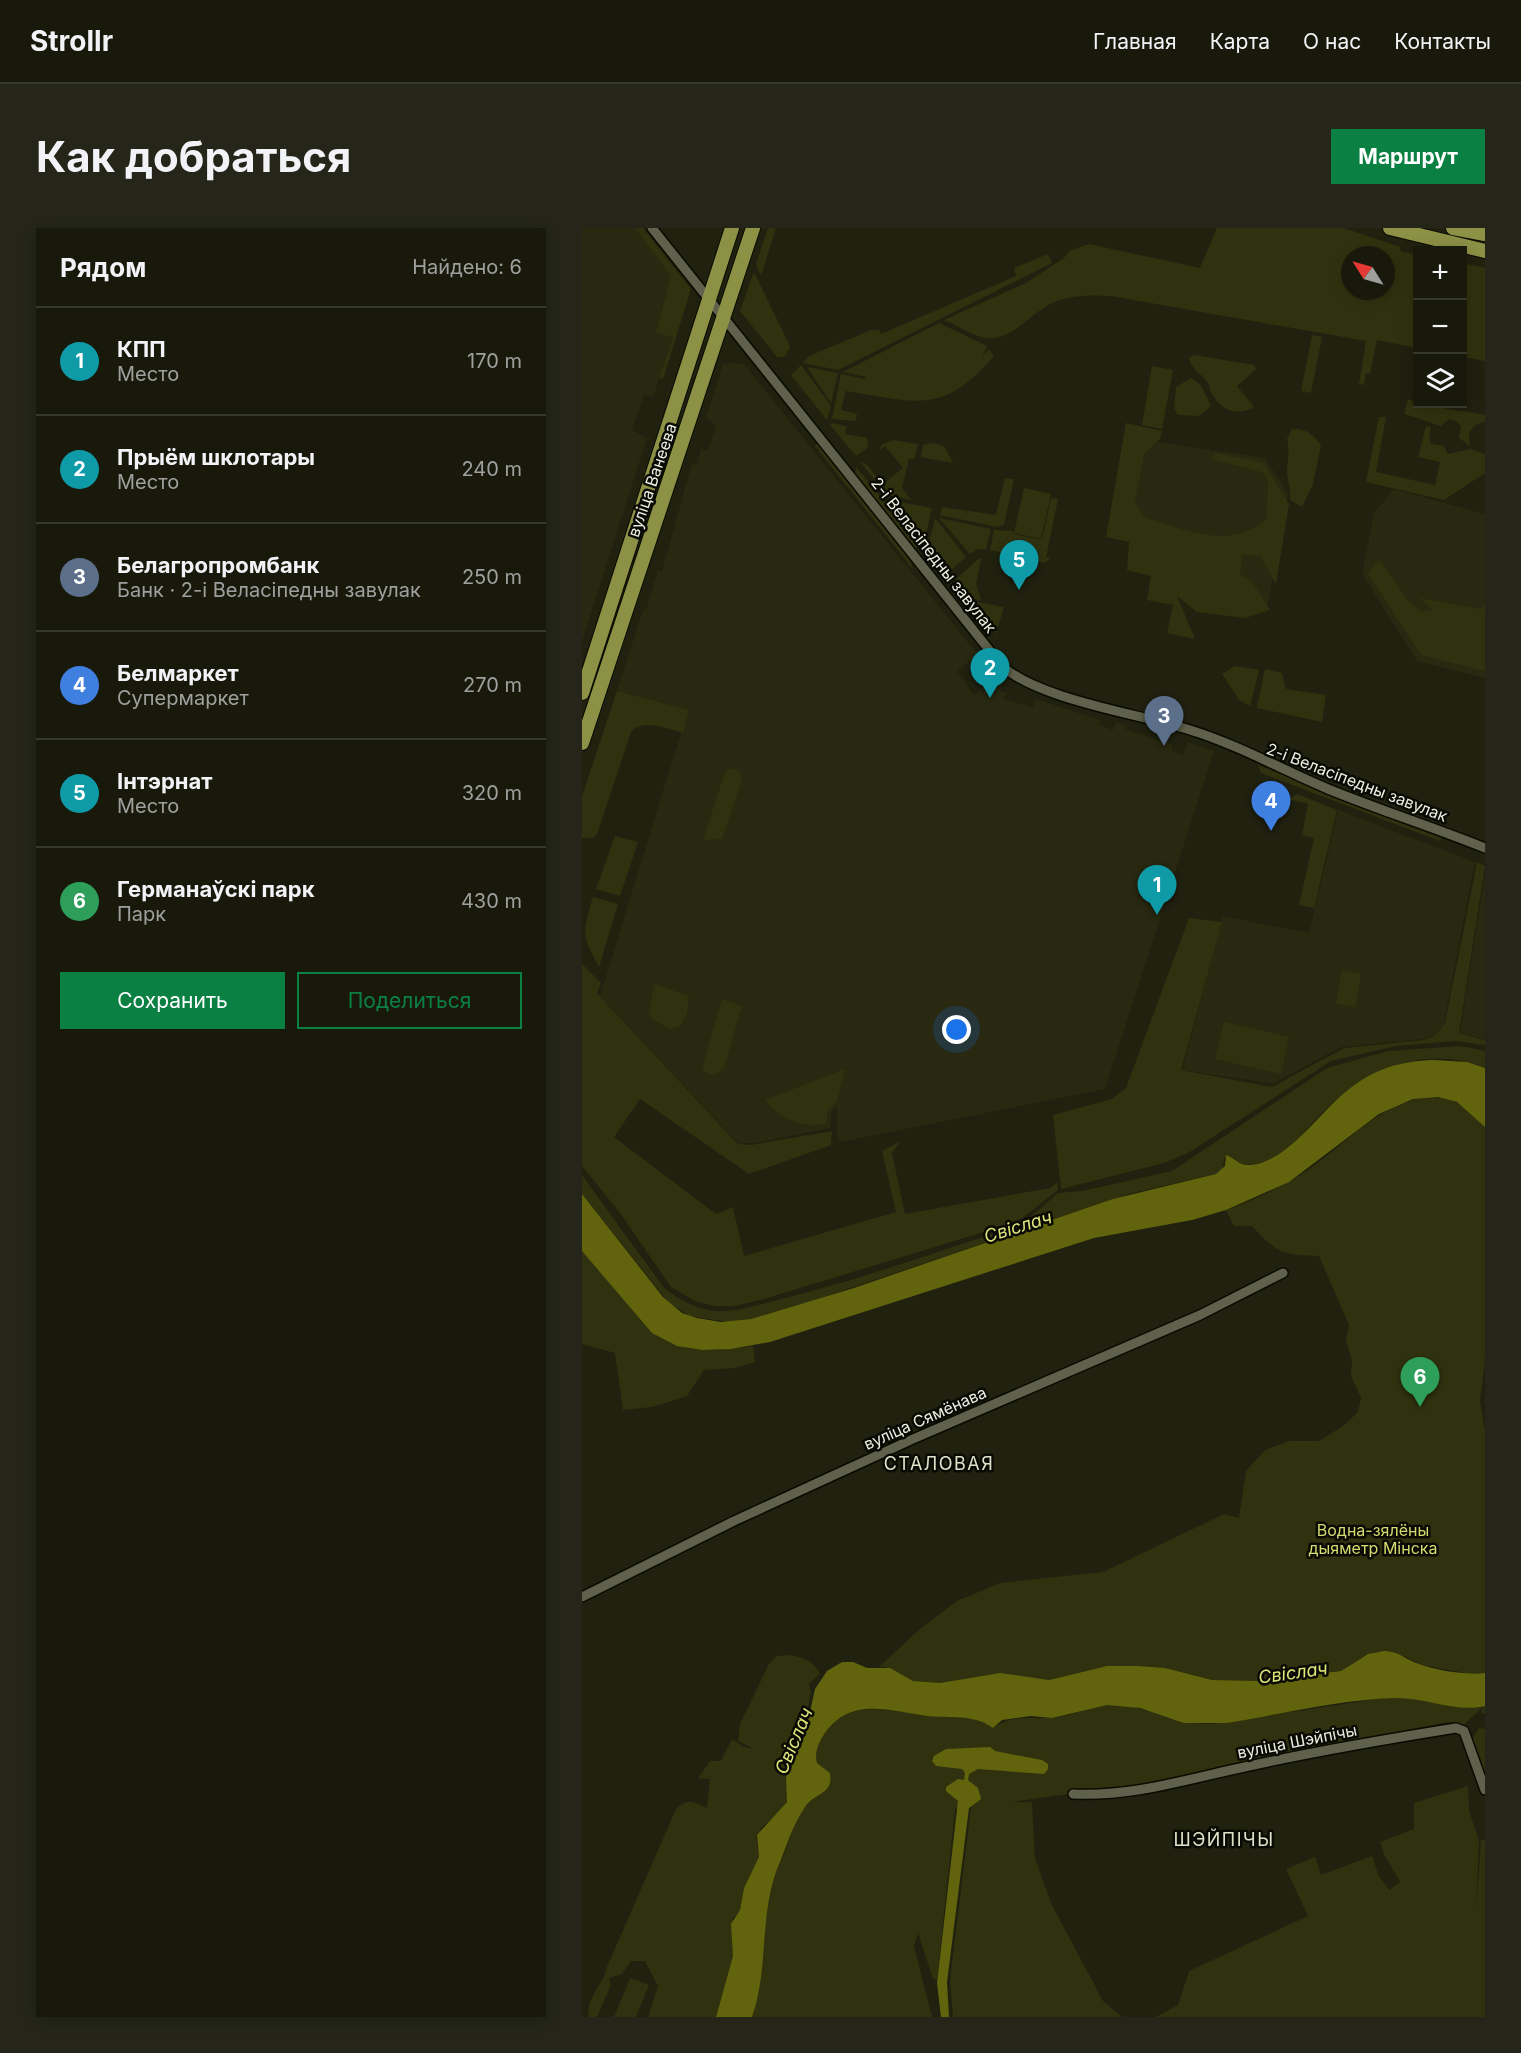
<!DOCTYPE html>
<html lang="ru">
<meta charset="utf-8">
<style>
body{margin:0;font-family:Inter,sans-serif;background:#252619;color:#f1f3f6}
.controls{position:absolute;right:18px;top:18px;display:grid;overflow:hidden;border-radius:0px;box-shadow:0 3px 15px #0003}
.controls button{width:54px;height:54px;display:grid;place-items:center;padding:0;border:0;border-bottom:2px solid #36382c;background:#18190b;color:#f1f3f6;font:30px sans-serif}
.compass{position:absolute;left:759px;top:18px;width:54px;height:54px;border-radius:50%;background:#18190b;box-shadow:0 3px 15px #0003;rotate:307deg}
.you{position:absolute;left:375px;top:802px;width:21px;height:21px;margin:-15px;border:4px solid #fff;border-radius:50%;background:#1a73e8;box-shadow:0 0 0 9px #1a73e833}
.badge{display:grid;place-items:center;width:39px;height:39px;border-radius:50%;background:#0b8043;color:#fff;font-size:20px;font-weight:700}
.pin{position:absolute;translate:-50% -50px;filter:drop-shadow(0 2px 3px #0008)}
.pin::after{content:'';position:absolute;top:32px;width:21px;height:18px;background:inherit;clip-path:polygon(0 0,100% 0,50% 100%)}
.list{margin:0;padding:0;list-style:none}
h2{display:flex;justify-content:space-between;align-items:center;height:78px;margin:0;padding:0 24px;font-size:26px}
h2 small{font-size:20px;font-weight:400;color:#9fa09d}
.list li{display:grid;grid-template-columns:39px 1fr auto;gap:18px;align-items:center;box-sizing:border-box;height:108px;padding:0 24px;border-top:2px solid #36382c}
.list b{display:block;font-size:22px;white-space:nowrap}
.list p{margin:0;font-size:20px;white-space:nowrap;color:#9fa09d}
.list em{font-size:20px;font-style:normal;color:#9fa09d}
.actions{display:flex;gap:12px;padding:18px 24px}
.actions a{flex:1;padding:14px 0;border:2px solid #0b8043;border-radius:0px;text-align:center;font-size:21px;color:#0b8043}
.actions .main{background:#0b8043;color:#fff}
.icon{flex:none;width:33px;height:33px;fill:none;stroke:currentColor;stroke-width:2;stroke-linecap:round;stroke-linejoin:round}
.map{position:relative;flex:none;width:903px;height:1789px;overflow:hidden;border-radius:0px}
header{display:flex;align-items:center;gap:36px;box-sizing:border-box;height:84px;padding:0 30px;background:#18190b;border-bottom:2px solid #36382c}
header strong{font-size:28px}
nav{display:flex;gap:33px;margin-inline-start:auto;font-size:21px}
.intro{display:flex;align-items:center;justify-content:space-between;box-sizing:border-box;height:144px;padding:0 36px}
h1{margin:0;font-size:42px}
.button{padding:15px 27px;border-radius:0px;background:#0b8043;color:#fff;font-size:21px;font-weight:700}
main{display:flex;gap:36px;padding:0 36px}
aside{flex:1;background:#18190b;border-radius:0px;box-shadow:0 3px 15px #0003}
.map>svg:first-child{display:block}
.built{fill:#282910}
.green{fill:#30320f;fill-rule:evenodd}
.water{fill:#61640c}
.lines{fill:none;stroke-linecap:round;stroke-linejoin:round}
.street-casing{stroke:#0a0b00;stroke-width:12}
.primary-casing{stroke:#0a0b00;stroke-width:16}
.street{stroke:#5f614c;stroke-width:9}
.primary{stroke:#8d9146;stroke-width:14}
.labels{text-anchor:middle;stroke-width:5;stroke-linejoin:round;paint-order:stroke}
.street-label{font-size:16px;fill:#eceee2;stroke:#0a0a04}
.park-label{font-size:16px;fill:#d6db70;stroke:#0a0a04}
.water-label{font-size:18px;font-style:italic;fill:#dfe579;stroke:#0a0a04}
.neighbourhood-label{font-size:18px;letter-spacing:1.5px;fill:#dfe1c9;stroke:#0a0a04}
</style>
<header>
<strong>Strollr</strong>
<nav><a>Главная</a><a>Карта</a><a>О нас</a><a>Контакты</a></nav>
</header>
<div class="intro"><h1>Как добраться</h1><a class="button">Маршрут</a></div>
<main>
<aside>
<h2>Рядом<small>Найдено: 6</small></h2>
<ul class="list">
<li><span class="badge" style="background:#0f9aa8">1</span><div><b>КПП</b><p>Место</p></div><em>170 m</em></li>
<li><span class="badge" style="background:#0f9aa8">2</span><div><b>Прыём шклотары</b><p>Место</p></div><em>240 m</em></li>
<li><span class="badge" style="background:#5c6f8a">3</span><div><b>Белагропромбанк</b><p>Банк · 2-і Веласіпедны завулак</p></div><em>250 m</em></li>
<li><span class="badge" style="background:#3f7fe0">4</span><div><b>Белмаркет</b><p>Супермаркет</p></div><em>270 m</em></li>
<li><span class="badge" style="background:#0f9aa8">5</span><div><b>Інтэрнат</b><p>Место</p></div><em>320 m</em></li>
<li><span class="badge" style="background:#2e9e5b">6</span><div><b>Германаўскі парк</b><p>Парк</p></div><em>430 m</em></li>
</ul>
<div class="actions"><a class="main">Сохранить</a><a>Поделиться</a></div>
</aside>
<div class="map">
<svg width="903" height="1789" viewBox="0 0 903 1789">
<rect width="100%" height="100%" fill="#20210f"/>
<path class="built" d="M 0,0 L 53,0 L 89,48 L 74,104 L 91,110 L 71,169 L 62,167 L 50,202 L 65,210 L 0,413 Z
M 149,135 L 162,136 L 396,427 L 375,443 L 392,467 L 413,450 L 420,458 L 419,463 L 425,465 L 421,471 L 451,479 L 454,471 L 518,492 L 517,497 L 531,502 L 534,494 L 544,497 L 543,501 L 591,517 L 590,523 L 601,527 L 606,514 L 632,523 L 523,861 L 258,914 L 255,904 L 255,877 L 250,883 L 248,900 L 174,915 L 156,915 L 18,768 L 106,482 L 35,463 L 61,382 L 64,382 L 76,342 L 80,343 L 110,235 L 115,237 L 119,221 L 126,222 L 129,213 L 134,197 L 124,190 L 141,136 Z
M 570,213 L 683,230 L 706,265 L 686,377 L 667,384 L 544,280 L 555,224 Z
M 812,261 L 903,286 L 903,450 L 835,433 L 780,346 L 792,285 Z
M 756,582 L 893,634 L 862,795 L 853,807 L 841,811 L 759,819 L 691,856 L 600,842 L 641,688 L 727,705 Z
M 903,646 L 903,811 L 878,805 Z"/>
<path class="green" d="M 53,0 L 61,0 L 109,61 L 81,151 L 77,150 L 91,110 L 74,104 L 89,48 Z
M 186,0 L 194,0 L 179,48 L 174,36 Z
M 635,0 L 762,0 L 818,19 L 819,23 L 835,27 L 835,120 L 795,112 L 788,146 L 784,145 L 782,157 L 777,156 L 784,113 L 529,68 C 510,67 491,67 473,74 C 450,82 432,113 405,110 C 392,109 375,97 362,92 L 444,55 L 482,30 L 487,23 L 507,16 L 618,40 ZM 768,27 L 804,27 L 804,63 L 768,63 Z
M 466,26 L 470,35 L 256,142 L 221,135 L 227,128 L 289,102 L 297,102 L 299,106 L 434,48 L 432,40 Z
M 881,35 L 903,40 L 903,133 L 881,129 Z
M 172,44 L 207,116 L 208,120 L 202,129 L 195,129 L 158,83 Z
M 357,95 L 405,118 L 400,129 L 407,121 L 412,128 C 361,188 333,174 264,163 L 259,182 L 275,186 L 274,193 L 250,191 L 259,146 L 283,151 L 284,149 L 261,144 Z
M 730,107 L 740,109 L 729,165 L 719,163 Z
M 612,127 L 672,137 L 674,141 L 655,158 L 672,179 C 658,188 641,184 632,169 C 628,164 628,157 624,152 C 616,143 610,142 607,130 Z
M 219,137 L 249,178 L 245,192 L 209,147 Z
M 570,138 L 591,142 L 580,201 L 560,197 Z
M 225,139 L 256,145 L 249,175 Z
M 609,150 L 619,157 L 629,178 L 617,188 L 596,187 L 592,181 L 594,159 Z
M 826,171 L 836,176 L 903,187 L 903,194 L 893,197 L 887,205 L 888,218 L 877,210 L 879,199 L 874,193 L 867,191 L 859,198 L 822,186 Z
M 797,189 L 804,189 L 794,244 L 853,257 L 858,234 L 836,229 L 844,198 L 849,199 L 847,209 L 849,216 L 862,218 L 866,226 L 888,221 L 903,226 L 903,245 L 862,272 L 784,254 Z
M 250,195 L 264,198 L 263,206 L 285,210 L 286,220 L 274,228 L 248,197 Z
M 544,195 L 580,203 L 578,211 L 562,226 L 553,274 L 563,290 C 608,302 645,323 685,291 L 686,252 L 680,244 L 629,231 L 633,225 L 682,235 L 707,276 L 694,356 L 678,328 L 660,326 L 658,346 L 671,355 L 688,382 L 663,390 L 615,384 L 595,368 L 613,411 L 585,405 L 591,377 L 565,372 L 569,348 L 545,342 L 547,314 L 524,309 Z
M 710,201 C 724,200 732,207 739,217 L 731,256 L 720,279 L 708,272 C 709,261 705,252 705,242 C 706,230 708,223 705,211 Z
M 311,212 L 336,216 L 332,231 L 327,231 L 320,260 L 329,272 L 305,267 L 279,235 L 283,235 L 301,256 L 321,240 L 303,218 L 298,222 L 299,217 Z
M 236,215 L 327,330 L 331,341 L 233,218 Z
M 352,215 L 363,219 L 371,235 L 339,229 L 341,217 Z
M 274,239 L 338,317 L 332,322 L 273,248 Z
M 423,250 L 432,251 L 422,297 L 415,299 L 358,287 L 360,279 L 414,287 Z
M 442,260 L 469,266 L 459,311 L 432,305 Z
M 469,270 L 476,271 L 464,329 L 469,330 L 462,335 L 408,322 L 412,302 L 431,303 L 432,306 L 460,312 Z
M 308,272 L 350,280 L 342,314 Z
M 353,290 L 384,329 L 367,344 L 346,320 Z
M 357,290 L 409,301 L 404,321 L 396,321 L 388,326 Z
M 396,331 L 399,331 L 394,356 L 399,372 L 385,370 L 373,352 Z
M 797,331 L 826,373 L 839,384 L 851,382 L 837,370 L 898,381 L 903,377 L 903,443 L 839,427 L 786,345 Z
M 388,373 L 422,379 L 414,406 Z
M 653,438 L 677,442 L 668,478 L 657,472 L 640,446 Z
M 683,441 L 700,445 L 704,461 L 744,467 L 740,494 L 675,480 Z
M 35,463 L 107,482 L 101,505 C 84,501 62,490 49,504 L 15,606 L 11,610 L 0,610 L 0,568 Z
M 676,537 L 860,608 L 858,613 L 679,545 Z
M 148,540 L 157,543 L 160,551 L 140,611 L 121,612 L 143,544 Z
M 715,566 L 755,582 L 732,680 L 717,677 L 732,610 L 720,607 L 726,576 L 706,571 Z
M 33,608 L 56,614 L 38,668 L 14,661 Z
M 895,634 L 903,638 L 877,805 L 903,812 L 903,817 L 873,813 L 814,818 L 749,833 L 606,925 L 582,935 L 479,961 L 471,887 L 530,871 L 544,860 L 607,690 L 640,694 L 599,842 L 690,859 L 762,820 L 842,812 L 853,807 L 863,795 Z
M 11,669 L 36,676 L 17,739 C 0,708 0,706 11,669 Z
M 0,736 L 19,755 L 15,765 L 156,916 L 169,917 L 250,903 L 249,917 L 167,946 L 58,871 L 32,909 L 134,986 L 151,979 L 162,1028 L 314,984 L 300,923 L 319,913 L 310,925 L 323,986 L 468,960 L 476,954 L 476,962 L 440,990 L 415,1000 L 182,1071 L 153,1078 L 132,1078 L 113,1073 L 89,1059 L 38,985 L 0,938 Z
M 760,742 L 779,746 L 773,779 L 754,776 Z
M 73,756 L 107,768 L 105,785 L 98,798 L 88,801 L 70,791 L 67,782 Z
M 140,771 L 160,778 L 142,840 L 131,847 L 122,843 L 121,838 Z
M 642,794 L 707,809 L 699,846 L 633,831 Z
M 879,818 L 903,823 L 903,840 C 845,817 791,838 747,878 C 722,901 697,942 658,936 L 647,928 L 642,930 L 641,941 L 634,946 L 550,965 L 242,1069 L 169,1091 L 147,1094 L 108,1088 L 87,1075 L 0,966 L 0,947 L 82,1060 C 97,1072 113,1080 132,1083 C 153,1085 174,1077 195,1072 C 275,1053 353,1024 432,999 L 444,993 L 476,965 L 500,963 L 590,943 L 745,840 L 806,823 Z
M 263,841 L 254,875 L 246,882 L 244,896 C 215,899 203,893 183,872 Z
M 844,869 C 870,868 887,879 903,899 L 903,1131 L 898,1174 L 903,1203 L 903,1445 L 884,1445 L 840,1437 L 822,1428 L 795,1424 L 780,1429 L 759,1443 L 678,1453 L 630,1452 L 583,1440 L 556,1438 L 520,1439 L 467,1452 L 411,1446 L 358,1455 L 331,1453 L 303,1439 L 297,1439 L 339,1400 L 375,1373 L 418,1355 L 521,1344 L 642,1286 L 657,1290 L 664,1243 L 683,1222 L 707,1213 L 737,1213 L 761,1198 L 776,1184 L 779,1170 L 769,1148 L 770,1133 L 764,1112 L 767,1097 L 737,1028 C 700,1027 695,1025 670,998 L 652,998 L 644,982 C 672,972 698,960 723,944 C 764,917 793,878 844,869 Z
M 0,1023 C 9,1033 20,1043 28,1053 C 78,1116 87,1130 171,1118 L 173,1134 L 152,1140 L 122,1142 L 105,1168 L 70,1179 L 41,1182 L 33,1125 L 0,1116 Z
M 208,1427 C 222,1430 232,1433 238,1446 L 227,1456 L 229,1464 L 222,1500 L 224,1501 L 204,1549 L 205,1573 L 196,1586 L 180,1599 L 174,1609 L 177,1629 L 162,1660 L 158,1682 L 151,1691 L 151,1728 L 134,1789 L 66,1789 L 76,1758 L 63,1733 L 49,1733 L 40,1746 L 27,1750 L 29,1757 L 15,1789 L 7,1789 C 3,1771 22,1756 25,1739 L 94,1581 C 106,1570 112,1574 125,1580 L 128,1551 L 116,1550 L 128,1533 L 139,1533 L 150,1511 L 162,1519 L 172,1521 L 156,1513 L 158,1496 L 187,1436 L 194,1428 Z
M 802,1470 L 832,1470 L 870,1478 L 903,1478 L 903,1486 L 899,1485 L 901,1479 L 881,1497 L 865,1494 L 667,1534 L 609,1549 L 429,1574 L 450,1574 L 453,1630 L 469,1675 L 521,1773 L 540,1789 L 371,1789 L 368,1752 L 389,1579 L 373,1581 L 355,1752 L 351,1751 L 336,1705 L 332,1718 L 350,1789 L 170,1789 C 185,1738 177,1684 198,1635 C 206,1617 212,1595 222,1579 C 231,1566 252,1565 248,1545 L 235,1535 C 232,1524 237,1514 243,1505 C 269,1469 309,1483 345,1488 C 370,1491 387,1484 411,1500 C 428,1487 448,1490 468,1490 C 491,1489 511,1475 536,1477 C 571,1480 593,1497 630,1496 Z
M 897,1500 L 903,1501 L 903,1550 L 890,1511 Z
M 886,1558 L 887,1583 L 897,1612 L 894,1686 L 899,1612 L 903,1612 L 903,1789 L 574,1789 L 596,1777 L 607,1743 L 726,1688 L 704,1641 L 733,1629 L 739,1647 L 790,1628 L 797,1648 L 807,1662 L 818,1654 L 802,1626 L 798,1614 L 832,1601 L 832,1575 Z
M 48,1750 L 67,1757 L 54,1789 L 32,1789 Z"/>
<path class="water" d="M 851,832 L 885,834 L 903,840 L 903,899 L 875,874 L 856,869 L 831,871 L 797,886 L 707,954 L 644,982 L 610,992 L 512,1010 L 188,1114 L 149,1121 L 120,1122 L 95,1118 L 70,1105 L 0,1023 L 0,966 L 81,1069 L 100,1085 L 115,1090 L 139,1094 L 169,1091 L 272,1060 L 531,971 L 634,946 L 643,938 L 644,927 C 653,930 657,938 668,937 C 705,935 738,883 766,862 C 792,841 818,833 851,832 Z
M 802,1423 C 817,1423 824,1432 837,1436 C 857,1443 883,1447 903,1445 L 903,1478 C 874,1485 843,1469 812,1470 C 757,1472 700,1486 645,1495 L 602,1495 L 558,1480 L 525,1477 L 470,1490 L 449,1488 L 420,1492 L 411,1500 C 390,1485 368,1491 345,1488 C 309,1483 269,1468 243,1505 C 237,1514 232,1524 235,1535 L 248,1545 C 252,1567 232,1565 223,1579 C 211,1596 204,1620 196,1639 C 177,1687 187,1741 170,1789 L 134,1789 L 151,1728 L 149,1696 L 158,1682 L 162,1660 L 177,1629 L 175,1607 L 205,1574 L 204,1549 L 223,1507 L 233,1461 L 245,1443 L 260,1434 L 271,1434 L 285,1440 L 308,1440 L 331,1453 L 358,1455 L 418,1445 L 467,1452 L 525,1438 L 556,1438 L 583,1440 L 630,1452 L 678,1453 L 759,1443 L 786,1426 Z
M 408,1519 L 413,1523 L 460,1532 L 466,1536 L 466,1541 L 462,1546 L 396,1541 L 387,1546 L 386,1552 L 396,1560 L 399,1571 L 387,1580 L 365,1754 L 367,1789 L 359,1789 L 355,1755 L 376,1573 L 364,1563 L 364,1559 L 376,1551 L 382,1552 L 383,1545 L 380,1541 L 354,1538 L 350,1533 L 352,1528 L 364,1521 Z"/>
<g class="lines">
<defs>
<path id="street" d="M 70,0 L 420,438 C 458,472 558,486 608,502 C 654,516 701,542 746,561 C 797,582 851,599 903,620
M 0,1369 L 152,1293 L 331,1211 L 618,1087 L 701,1045
M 491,1566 C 551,1569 609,1550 667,1538 C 735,1523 805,1511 874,1500 L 882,1503 L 903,1562"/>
<path id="primary" d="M 808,0 L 903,23
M 871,0 L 903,6
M 0,465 L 150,0
M 0,515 L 171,0"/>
</defs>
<use href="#street" class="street-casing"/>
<use href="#primary" class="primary-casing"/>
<use href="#street" class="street"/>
<use href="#primary" class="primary"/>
</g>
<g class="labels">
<g class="street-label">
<text transform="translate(70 252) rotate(-71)" y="6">вуліца Ванеева</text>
<text transform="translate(352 327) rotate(52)" y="6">2-і Веласіпедны завулак</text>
<text transform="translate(775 554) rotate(21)" y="6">2-і Веласіпедны завулак</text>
<text transform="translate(343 1190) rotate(-24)" y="6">вуліца Сямёнава</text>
<text transform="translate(715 1513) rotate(-11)" y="6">вуліца Шэйпічы</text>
</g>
<g class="park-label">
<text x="791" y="1308">Водна-зялёны<tspan x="791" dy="18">дыяметр Мінска</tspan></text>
</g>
<g class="water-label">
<text transform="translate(436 999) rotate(-17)" y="6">Свіслач</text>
<text transform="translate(711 1445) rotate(-8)" y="6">Свіслач</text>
<text transform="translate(212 1513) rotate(-67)" y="6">Свіслач</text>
</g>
<g class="neighbourhood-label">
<text x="357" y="1242">СТАЛОВАЯ</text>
<text x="642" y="1618">ШЭЙПІЧЫ</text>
</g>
</g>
</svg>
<div class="controls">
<button>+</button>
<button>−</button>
<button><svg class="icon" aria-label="layers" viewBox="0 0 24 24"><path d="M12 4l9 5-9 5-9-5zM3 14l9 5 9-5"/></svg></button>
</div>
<svg class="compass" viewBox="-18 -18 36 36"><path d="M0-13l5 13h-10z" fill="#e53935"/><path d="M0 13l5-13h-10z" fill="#9fa09d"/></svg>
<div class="you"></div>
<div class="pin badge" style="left:575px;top:687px;background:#0f9aa8">1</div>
<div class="pin badge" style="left:408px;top:470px;background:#0f9aa8">2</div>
<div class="pin badge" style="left:582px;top:518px;background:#5c6f8a">3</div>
<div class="pin badge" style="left:689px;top:603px;background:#3f7fe0">4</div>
<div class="pin badge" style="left:437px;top:362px;background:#0f9aa8">5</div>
<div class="pin badge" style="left:838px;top:1179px;background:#2e9e5b">6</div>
</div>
</main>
